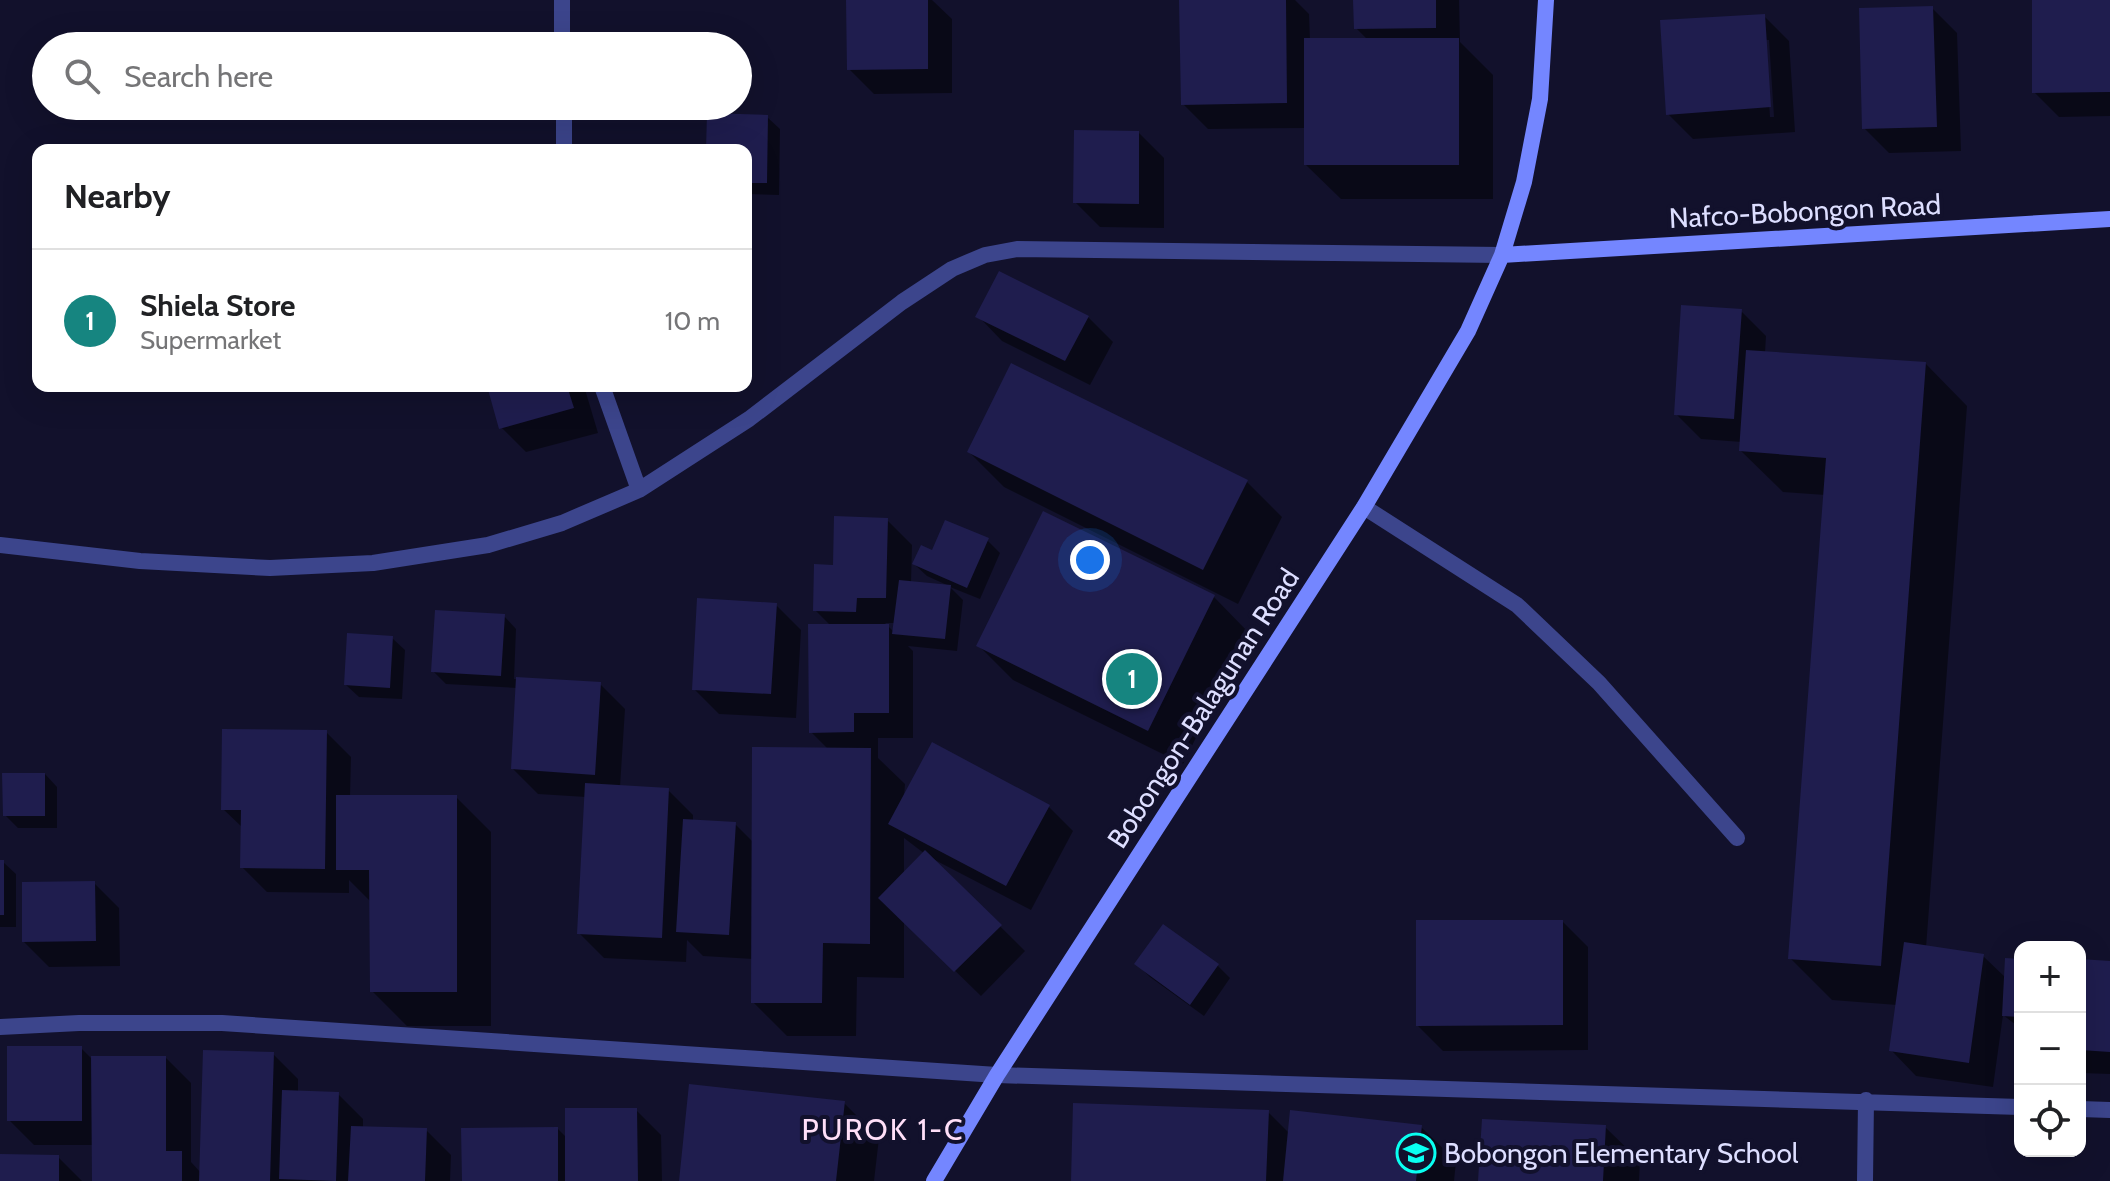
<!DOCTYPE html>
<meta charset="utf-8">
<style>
body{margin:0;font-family:Cabin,sans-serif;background:#f6f6f6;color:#202124}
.controls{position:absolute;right:24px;bottom:24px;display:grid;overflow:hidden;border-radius:16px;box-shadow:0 8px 32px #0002}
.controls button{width:72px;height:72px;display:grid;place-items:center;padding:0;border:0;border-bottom:2px solid #e0e0e0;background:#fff;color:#202124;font:40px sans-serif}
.you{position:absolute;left:1090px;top:560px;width:28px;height:28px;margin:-20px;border:6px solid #fff;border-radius:50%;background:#1a73e8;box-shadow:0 0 0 12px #1a73e833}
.badge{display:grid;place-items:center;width:52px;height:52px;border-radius:50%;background:#168580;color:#fff;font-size:26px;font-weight:700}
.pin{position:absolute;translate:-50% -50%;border:4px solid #fff;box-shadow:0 2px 8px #0006}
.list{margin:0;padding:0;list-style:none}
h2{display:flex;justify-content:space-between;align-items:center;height:104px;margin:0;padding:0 32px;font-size:34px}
h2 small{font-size:26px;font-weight:400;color:#757577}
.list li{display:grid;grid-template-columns:52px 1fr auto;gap:24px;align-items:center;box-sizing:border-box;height:144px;padding:0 32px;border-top:2px solid #e0e0e0}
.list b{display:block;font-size:30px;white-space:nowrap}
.list p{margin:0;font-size:26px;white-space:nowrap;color:#757577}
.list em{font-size:26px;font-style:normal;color:#757577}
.icon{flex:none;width:44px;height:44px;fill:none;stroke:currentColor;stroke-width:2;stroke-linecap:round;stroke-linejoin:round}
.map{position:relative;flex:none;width:2110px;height:1181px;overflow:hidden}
.search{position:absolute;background:#fff;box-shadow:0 8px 32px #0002;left:32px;top:32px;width:720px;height:88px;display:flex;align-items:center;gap:20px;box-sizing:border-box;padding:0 28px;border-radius:44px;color:#757577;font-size:30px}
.panel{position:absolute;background:#fff;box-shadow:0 8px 32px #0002;left:32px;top:144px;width:720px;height:248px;border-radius:16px}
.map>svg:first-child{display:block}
.shadow{fill:#0007;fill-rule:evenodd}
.building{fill:#1f1d4e}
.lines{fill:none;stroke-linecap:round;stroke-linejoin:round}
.lane{stroke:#3c458c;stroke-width:16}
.street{stroke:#3c458c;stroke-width:16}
.secondary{stroke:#7486ff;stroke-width:16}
.labels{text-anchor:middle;stroke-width:8;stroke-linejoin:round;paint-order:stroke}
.street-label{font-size:28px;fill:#dddeff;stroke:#12112c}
.poi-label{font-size:28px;fill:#dddeff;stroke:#12112c;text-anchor:start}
.neighbourhood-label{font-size:30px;letter-spacing:2px;fill:#ffdff8;stroke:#12112c}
</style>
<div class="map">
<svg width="2110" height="1181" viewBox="0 0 2110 1181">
<rect width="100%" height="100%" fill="#12112c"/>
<path class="shadow" d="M 848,0 L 932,0 L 952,19 L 952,93 L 874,94 L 849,69 Z
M 1181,0 L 1295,0 L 1309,14 L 1310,40 L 1368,40 L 1356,28 L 1355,0 L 1459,0 L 1460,42 L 1493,75 L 1493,199 L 1341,199 L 1306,165 L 1306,128 L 1208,129 L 1183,104 Z
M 2034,0 L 2110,0 L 2110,116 L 2059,117 L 2034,92 Z
M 1932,8 L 1957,33 L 1961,151 L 1889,153 L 1864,128 Z
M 1764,16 L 1789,41 L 1795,132 L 1693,139 L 1668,114 ZM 1765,40 L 1769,40 L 1774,117 L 1770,117 Z
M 767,117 L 780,129 L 779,195 L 746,194 L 746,150 L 708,150 Z
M 1139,133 L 1164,158 L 1164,228 L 1100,227 L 1075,202 Z
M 1741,311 L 1766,336 L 1765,353 L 1926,364 L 1967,406 L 1926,948 L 1983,956 L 2006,978 L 2020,961 L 2020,1028 L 2003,1015 L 1993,1087 L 1916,1076 L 1891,1050 L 1897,1005 L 1832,1000 L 1790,958 L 1825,495 L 1783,492 L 1741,451 L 1742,442 L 1701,439 L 1676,414 Z
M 978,316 L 1088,317 L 1113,342 L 1090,385 L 1002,341 Z
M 489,386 L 584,386 L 598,433 L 526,452 L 501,427 Z
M 969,452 L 1247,482 L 1282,517 L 1238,604 L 1004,487 Z
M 887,520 L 912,545 L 911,583 L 949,586 L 927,576 L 914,564 L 933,552 L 987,540 L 1000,553 L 980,599 L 950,587 L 963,600 L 957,651 L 908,646 L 913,651 L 913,738 L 878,738 L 878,758 L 905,784 L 904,798 L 1048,806 L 1073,831 L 1031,910 L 931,858 L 1025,951 L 981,996 L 904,921 L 904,978 L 857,977 L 856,1036 L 787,1036 L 753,1002 L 753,959 L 703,956 L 687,940 L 686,962 L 604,958 L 579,933 L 586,797 L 538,794 L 513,769 L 517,688 L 446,684 L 433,671 L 504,616 L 516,629 L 514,679 L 600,684 L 625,709 L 620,787 L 668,790 L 693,815 L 693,822 L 735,824 L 753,842 L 828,749 L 811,732 L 831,626 L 815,610 L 835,567 ZM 885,623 L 896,623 L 894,632 ZM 904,838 L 925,854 L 904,874 Z
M 1214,597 L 1248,632 L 1183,764 L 1013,680 L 979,646 Z
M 776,605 L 801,630 L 796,718 L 719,714 L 694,689 Z
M 392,638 L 405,650 L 402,699 L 359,697 L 346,685 Z
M 326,732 L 351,757 L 350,797 L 456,797 L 491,832 L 491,1026 L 407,1026 L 372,991 L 371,902 L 349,880 L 349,893 L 267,892 L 242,867 L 243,828 L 223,809 Z
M 45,774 L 57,787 L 57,828 L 18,828 L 5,815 Z
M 0,862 L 3,862 L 16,874 L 16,927 L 0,927 Z
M 94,883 L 119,908 L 120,966 L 49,967 L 24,942 Z
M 1563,922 L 1588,947 L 1588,1050 L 1443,1051 L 1418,1026 Z
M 1164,927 L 1218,966 L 1230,978 L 1204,1016 L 1150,977 L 1137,964 Z
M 2080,961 L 2110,963 L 2110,1074 L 2080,1073 Z
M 81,1048 L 91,1058 L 166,1058 L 191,1083 L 191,1162 L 201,1173 L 273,1054 L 298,1079 L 298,1092 L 338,1094 L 363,1119 L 363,1128 L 426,1130 L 451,1155 L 450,1181 L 94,1181 L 93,1145 L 34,1145 L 9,1120 Z
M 844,1103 L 879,1138 L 874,1181 L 681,1181 Z
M 636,1110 L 661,1135 L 662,1181 L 464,1181 L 558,1129 L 567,1138 Z
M 1268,1112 L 1290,1134 L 1421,1127 L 1456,1161 L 1454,1181 L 1073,1181 Z
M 1605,1127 L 1640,1161 L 1639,1181 L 1480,1181 Z
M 0,1156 L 58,1157 L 82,1181 L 0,1181 Z"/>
<path class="building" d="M 846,0 L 928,0 L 928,69 L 847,70 Z
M 1179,0 L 1286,0 L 1287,103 L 1181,105 Z
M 1353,0 L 1436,0 L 1436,28 L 1354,29 Z
M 2032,0 L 2110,0 L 2110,92 L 2032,93 Z
M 1933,6 L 1937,127 L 1862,129 L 1859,8 Z
M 1765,14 L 1771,107 L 1666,115 L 1660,20 Z
M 1304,38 L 1459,38 L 1459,165 L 1304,165 Z
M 707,113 L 768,115 L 767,183 L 746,183 L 746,150 L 706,150 Z
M 1074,130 L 1139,131 L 1139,204 L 1073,203 Z
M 999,271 L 1089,316 L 1065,361 L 975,317 Z
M 1681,305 L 1742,309 L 1734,419 L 1674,415 Z
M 1746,350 L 1926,362 L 1881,966 L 1788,959 L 1826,458 L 1739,451 Z
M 1011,363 L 1248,480 L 1203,570 L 967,452 Z
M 487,386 L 567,386 L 574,408 L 499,429 Z
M 1043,511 L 1215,595 L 1148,731 L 976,646 Z
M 834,516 L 888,518 L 886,598 L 857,598 L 856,612 L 813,611 L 814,564 L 833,565 Z
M 945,520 L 989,538 L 967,588 L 912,564 L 921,545 L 932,550 Z
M 899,580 L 951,585 L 945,639 L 892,634 Z
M 697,598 L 777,603 L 771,694 L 692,690 Z
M 435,610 L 505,614 L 501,676 L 431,672 Z
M 808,624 L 889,624 L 889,713 L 854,713 L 854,732 L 809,733 Z
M 347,633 L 393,636 L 390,688 L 344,685 Z
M 516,677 L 601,682 L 595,775 L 511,769 Z
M 222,729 L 327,730 L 325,869 L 240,868 L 241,810 L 221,810 Z
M 932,742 L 1050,805 L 1006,886 L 888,824 Z
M 752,747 L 871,748 L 870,944 L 823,943 L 822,1003 L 751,1003 Z
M 2,773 L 45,773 L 45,816 L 3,816 Z
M 585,783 L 669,788 L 662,938 L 577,934 Z
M 336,795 L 457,795 L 457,992 L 370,992 L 369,870 L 336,870 Z
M 683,819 L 736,822 L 729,935 L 676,932 Z
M 925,850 L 1002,925 L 954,972 L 878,898 Z
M 0,860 L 4,860 L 4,915 L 0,915 Z
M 95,881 L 96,941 L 22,942 L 22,882 Z
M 1416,920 L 1563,920 L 1563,1025 L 1416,1026 Z
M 1163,924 L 1219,964 L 1190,1005 L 1134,964 Z
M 1904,942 L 1984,954 L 1969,1063 L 1889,1051 Z
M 2005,958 L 2020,959 L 2020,1017 L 2002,1016 Z
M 2080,959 L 2110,961 L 2110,1052 L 2080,1050 Z
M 7,1046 L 82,1046 L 82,1121 L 7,1121 Z
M 203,1050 L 274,1052 L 270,1181 L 199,1181 Z
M 91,1056 L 166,1056 L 166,1151 L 182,1151 L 182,1181 L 92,1181 Z
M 689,1084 L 845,1101 L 836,1181 L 679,1181 Z
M 282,1090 L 339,1092 L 336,1181 L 279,1179 Z
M 1073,1103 L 1269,1110 L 1266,1181 L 1071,1181 Z
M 565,1108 L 637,1108 L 638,1181 L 565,1181 Z
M 1290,1110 L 1422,1125 L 1416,1181 L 1283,1181 Z
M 1482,1119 L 1606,1125 L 1603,1181 L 1478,1181 Z
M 351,1126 L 427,1128 L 425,1181 L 348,1181 Z
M 558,1127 L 558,1181 L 462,1181 L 461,1128 Z
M 0,1154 L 59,1155 L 59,1181 L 0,1181 Z"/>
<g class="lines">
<path class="lane" d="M 1364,507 L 1517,605 L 1599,683 L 1737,838"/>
<path class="street" d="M 562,0 L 562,46
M 564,106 L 564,150
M 602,386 L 639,490
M 0,545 L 140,561 L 270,568 L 373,563 L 488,545 L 562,523 L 639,490 L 749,419 L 902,302 L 952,269 L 985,255 L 1017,249 L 1502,255
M 0,1027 L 79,1023 L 222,1023 L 997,1075 L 2020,1107
M 2080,1109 L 2110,1110
M 1865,1181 L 1866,1100"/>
<path class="secondary" d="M 1502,255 L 2110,219
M 934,1181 L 997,1075 L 1364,507 L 1468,331 L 1502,255 L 1524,182 L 1540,99 L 1546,0"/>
</g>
<defs>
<symbol id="school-ring" viewBox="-11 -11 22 22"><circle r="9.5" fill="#12112c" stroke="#09fff1" stroke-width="1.5"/><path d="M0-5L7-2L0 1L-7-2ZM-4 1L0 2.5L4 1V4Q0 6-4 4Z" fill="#09fff1"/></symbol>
</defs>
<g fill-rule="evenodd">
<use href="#school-ring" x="1394" y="1131" width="44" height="44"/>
</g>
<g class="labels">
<g class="street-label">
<text transform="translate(1805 211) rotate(-3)" y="10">Nafco-Bobongon Road</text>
<text transform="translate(1203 708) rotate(-57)" y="10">Bobongon-Balagunan Road</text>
</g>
<g class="poi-label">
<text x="1444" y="1163">Bobongon Elementary School</text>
</g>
<g class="neighbourhood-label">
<text x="883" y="1140">PUROK 1-C</text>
</g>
</g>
</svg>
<div class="controls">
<button>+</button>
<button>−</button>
<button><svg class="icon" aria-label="locate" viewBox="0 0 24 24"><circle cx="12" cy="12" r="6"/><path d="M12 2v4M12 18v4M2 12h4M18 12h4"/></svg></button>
</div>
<div class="you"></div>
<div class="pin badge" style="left:1132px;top:679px">1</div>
<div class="search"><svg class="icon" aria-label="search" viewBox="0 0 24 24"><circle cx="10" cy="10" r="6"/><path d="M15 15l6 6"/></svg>Search here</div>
<section class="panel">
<h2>Nearby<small></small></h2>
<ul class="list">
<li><span class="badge">1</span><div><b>Shiela Store</b><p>Supermarket</p></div><em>10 m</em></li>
</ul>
</section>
</div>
